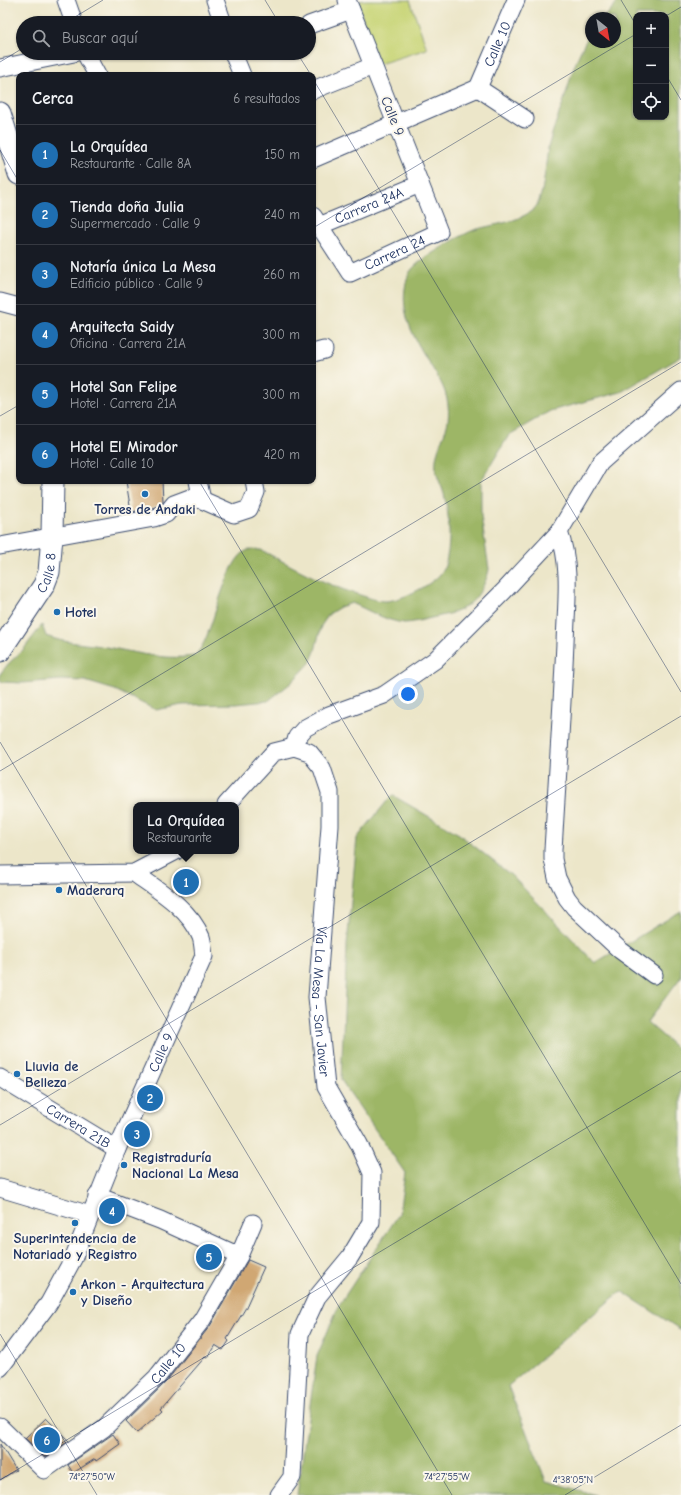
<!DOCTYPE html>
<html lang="es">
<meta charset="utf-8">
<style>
body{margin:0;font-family:"Comic Neue",sans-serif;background:#20242c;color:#f1f3f6}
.controls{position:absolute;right:12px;top:12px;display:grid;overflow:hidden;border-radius:8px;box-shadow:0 1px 3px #0004}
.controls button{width:36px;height:36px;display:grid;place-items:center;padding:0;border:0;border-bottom:1px solid #363941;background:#171b24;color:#f1f3f6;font:20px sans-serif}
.compass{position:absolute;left:585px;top:12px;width:36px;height:36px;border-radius:50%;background:#171b24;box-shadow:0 1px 3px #0004;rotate:149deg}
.you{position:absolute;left:408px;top:694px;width:14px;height:14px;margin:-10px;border:3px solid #fff;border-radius:50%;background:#1a73e8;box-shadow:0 0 0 6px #1a73e833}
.badge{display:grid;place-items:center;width:26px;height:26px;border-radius:50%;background:#1f6fb2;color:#fff;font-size:13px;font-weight:700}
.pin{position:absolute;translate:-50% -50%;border:2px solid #fff;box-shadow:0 1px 4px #0006}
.popup{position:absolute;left:133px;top:802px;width:106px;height:52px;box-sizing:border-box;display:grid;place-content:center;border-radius:8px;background:#171b24;filter:drop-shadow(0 1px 3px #0005);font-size:13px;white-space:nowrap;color:#9ea1a6}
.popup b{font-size:15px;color:#f1f3f6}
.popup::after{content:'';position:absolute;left:50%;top:100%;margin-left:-8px;border:8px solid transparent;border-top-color:#171b24}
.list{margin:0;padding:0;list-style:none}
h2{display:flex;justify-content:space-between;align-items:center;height:52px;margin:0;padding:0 16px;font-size:17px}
h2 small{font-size:13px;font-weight:400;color:#9ea1a6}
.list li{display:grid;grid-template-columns:26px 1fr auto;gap:12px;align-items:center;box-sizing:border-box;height:60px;padding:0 16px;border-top:1px solid #363941}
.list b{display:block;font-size:15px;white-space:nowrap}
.list p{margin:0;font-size:13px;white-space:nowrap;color:#9ea1a6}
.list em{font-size:13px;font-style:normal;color:#9ea1a6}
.icon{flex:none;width:22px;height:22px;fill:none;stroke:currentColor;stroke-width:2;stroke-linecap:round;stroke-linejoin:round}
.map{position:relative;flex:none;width:681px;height:1495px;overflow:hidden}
.search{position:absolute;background:#171b24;box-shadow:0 1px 3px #0004;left:16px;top:16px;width:300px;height:44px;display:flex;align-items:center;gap:10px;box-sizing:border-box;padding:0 14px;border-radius:22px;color:#9ea1a6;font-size:15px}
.panel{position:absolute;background:#171b24;box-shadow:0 1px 3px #0004;left:16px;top:72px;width:300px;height:412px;border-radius:8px}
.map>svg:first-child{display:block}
.green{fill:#c7d475;stroke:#71826a}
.forest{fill:#9db666;stroke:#5c7262;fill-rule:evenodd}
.building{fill:#d0a773}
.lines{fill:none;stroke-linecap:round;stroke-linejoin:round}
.minor-casing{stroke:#3a4a6e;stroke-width:19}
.major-casing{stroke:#3a4a6e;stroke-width:23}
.minor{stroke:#fff;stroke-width:17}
.major{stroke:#fff;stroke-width:21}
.ticks{fill:none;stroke:#1b2f5e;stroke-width:1;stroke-opacity:0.45}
.poi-dot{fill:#1f6fb2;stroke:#fbf7ec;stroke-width:1.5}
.labels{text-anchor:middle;stroke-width:4;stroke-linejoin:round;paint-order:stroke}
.street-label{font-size:14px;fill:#1b2f5e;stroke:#fbf7ec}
.poi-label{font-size:14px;font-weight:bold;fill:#1b2f5e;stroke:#fbf7ec;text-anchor:start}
.ticks-label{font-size:10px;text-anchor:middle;fill:#1b2f5e;stroke:#fbf7ec;stroke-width:4;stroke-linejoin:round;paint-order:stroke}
</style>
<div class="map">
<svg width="681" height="1495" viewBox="0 0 681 1495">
<rect width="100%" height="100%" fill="#fbf7ec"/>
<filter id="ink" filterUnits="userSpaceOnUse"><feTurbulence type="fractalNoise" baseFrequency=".025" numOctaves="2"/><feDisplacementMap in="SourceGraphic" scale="8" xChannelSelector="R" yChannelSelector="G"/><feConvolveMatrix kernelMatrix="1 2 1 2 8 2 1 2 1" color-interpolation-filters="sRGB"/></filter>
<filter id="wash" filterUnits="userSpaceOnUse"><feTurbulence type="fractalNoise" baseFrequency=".012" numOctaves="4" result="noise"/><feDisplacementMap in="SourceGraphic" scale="16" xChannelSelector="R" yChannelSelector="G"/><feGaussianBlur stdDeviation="0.9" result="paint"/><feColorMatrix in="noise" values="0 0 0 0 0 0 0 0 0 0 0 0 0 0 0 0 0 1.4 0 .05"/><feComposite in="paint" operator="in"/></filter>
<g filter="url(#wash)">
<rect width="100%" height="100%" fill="#ece6c9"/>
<path class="green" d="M 365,0 L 410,0 L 427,49 L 379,64 L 357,2 Z"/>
<path class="forest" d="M 619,0 L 681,0 L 681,357 L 621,392 L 550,411 L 509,435 L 481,481 L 481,516 L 489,569 C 488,575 486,580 483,586 C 471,610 455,613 431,618 C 422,620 413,623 404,623 C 386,621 368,610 352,603 L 340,607 L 329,614 L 321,626 L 315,651 L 310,663 L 291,683 L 268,701 L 236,704 L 182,705 L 156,710 L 115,690 L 85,681 L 61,680 L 22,683 L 3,682 L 0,681 L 0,674 L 9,663 L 23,650 L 42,625 L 46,636 C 64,643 81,643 100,646 C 132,651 162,661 194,656 C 197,653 200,650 202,646 C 214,627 226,558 248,550 C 252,549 257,550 261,550 C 292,566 323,584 357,594 C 367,597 376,601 386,601 C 398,600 411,594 422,588 C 435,580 445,574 447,557 C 451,537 449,514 444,494 C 442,486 437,478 436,470 C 434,455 441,443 446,429 C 450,417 449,404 445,392 C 442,383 436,374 431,366 C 415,340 399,314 406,283 C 407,278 409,272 413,268 C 422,258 461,235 474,230 C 493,224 518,223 534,209 C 545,198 545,160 549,144 C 553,129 559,114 564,100 C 571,77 577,52 591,33 L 591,42 L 615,42 L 615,18 L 604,18 ZM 636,15 L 666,15 L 666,117 L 636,117 Z
M 392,795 L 459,834 L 512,876 L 595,963 L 681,911 L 681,977 L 647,1022 L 681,1052 L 681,1330 L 621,1291 L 508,1386 L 546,1481 L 596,1495 L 297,1495 L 317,1356 L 339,1305 L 399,1214 L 405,1173 L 341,1080 L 347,945 L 357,838 Z"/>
<g id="blocks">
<path class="building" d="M 126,481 L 162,481 L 163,502 L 160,505 L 152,508 L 131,512 Z
M 248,1260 L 264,1267 L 245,1309 L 227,1339 L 229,1341 L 223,1350 L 215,1345 L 207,1358 L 205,1357 L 161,1408 L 163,1410 L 137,1433 L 126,1421 L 165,1383 L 210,1326 Z
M 46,1418 L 69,1441 L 45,1457 L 25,1438 Z
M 113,1434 L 120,1444 L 96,1461 L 95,1459 L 73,1473 L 68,1465 Z
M 0,1444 L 16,1470 L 0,1480 Z"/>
</g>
</g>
<g filter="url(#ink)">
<use href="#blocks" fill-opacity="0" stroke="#3a4a6e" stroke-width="1"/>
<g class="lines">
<defs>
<g id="minor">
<path d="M 66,0 L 74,23"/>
<path d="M 215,0 L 223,23"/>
<path d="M 309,25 L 351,10"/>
<path d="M 85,53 L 97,75"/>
<path d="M 233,53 L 242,75"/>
<path d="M 0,68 L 74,53"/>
<path id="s1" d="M 478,88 L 516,0"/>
<path d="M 478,88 L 525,119"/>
<path d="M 313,90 L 373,66"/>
<path d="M 313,159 L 478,88"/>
<path id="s2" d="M 313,216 L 350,273 L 439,232 L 347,0"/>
<path id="s3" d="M 319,226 L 420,184"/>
<path d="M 0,302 L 19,307"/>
<path d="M 313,353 L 324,350"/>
<path d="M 198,481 L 202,500"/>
<path d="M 559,532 C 572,567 566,606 565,643 C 562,712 557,781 553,850 L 553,859 L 557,878 L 567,898 L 574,907 L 620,950 L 654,975"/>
<path d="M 0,546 L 154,518 L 166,514 L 174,504 L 190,498 L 202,500 L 234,514 L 249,509 L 256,492 L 254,481"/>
<path d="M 294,747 L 297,737 L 305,728 L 329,715 L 384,695 L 435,660 L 504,591 L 559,532 L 600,463 L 681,391"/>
<path id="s4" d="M 226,805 L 274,752 L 294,747 L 309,752 L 322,768 L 330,792 L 330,826 L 317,997 L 326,1087 L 359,1144 L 372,1173 L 371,1222 L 350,1257 L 317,1297 L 300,1334 L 292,1477 L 279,1495"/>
<path d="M 0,875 L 134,873 L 176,851"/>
<path id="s5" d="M 0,1078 L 117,1149"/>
<path d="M 0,1188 L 90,1215"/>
<path d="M 97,1196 L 160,1220 L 239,1256"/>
<path id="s6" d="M 0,1368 L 49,1303 L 73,1259 L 117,1149 L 204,956 C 203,950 203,943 201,937 C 190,909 158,890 134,873"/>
<path id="s7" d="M 0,1427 L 44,1470 L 104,1428 L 157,1377 L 202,1320 L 239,1256 L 253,1223"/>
</g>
<g id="major">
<path d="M 0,113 L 19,174"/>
<path id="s8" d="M 0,651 L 44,585 L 49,572 L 52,536 L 53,481"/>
</g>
</defs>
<use href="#minor" class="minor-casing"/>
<use href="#major" class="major-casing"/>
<use href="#minor" class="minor"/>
<use href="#major" class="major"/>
</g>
</g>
<path class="ticks" d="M 265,0 L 279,23M 621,0 L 636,25M 666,16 L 681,7M 65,23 L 103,0M 297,53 L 311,75M 0,62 L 23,48M 666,75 L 681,100M 313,79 L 681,692M 0,150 L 19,182M 313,228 L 636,34M 0,416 L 19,405M 199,481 L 681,1284M 0,742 L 452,1495M 0,771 L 681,362M 0,1125 L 681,716M 0,1334 L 97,1495M 0,1480 L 681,1071M 565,1495 L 681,1425"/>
<g class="poi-dot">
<circle cx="145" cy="494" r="4"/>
<circle cx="57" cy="612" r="4"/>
<circle cx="59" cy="890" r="4"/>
<circle cx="17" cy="1074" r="4"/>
<circle cx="124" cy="1165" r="4"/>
<circle cx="75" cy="1223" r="4"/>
<circle cx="73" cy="1292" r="4"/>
</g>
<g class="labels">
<g class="street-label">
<text dy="5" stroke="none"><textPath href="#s1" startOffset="48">Calle 10</textPath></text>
<text transform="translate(393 116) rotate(68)" y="5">Calle 9</text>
<text dy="5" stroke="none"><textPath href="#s3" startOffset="54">Carrera 24A</textPath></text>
<text dy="5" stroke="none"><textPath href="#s2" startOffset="117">Carrera 24</textPath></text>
<text dy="5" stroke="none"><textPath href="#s8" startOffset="92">Calle 8</textPath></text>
<text dy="5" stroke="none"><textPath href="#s4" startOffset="364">Vía La Mesa - San Javier</textPath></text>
<text dy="5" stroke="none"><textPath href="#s6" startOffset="356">Calle 9</textPath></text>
<text dy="5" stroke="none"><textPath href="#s5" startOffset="92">Carrera 21B</textPath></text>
<text dy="5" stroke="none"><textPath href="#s7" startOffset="226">Calle 10</textPath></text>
</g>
<g class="poi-label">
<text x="145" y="514" text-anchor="middle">Torres de Andaki</text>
<text x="65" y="617">Hotel</text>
<text x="67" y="895">Maderarq</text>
<text x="25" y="1071">Lluvia de<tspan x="25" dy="16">Belleza</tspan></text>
<text x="132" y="1162">Registraduría<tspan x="132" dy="16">Nacional La Mesa</tspan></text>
<text x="75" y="1243" text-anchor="middle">Superintendencia de<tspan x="75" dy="16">Notariado y Registro</tspan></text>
<text x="81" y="1289">Arkon - Arquitectura<tspan x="81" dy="16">y Diseño</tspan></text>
</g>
</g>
<g class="ticks-label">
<text x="92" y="1480">74°27'50"W</text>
<text x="447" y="1480">74°27'55"W</text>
<text x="573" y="1483">4°38'05"N</text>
</g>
</svg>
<div class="controls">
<button>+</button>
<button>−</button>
<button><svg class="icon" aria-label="locate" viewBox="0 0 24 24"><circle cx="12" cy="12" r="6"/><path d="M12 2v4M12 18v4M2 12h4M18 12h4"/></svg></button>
</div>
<svg class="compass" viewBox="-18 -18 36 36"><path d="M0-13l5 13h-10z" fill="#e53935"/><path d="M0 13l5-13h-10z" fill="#9ea1a6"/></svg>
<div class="you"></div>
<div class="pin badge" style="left:186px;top:882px">1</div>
<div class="popup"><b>La Orquídea</b>Restaurante</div>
<div class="pin badge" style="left:150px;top:1098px">2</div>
<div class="pin badge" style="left:137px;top:1134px">3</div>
<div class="pin badge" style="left:112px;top:1211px">4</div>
<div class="pin badge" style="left:209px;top:1257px">5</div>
<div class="pin badge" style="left:47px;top:1440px">6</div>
<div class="search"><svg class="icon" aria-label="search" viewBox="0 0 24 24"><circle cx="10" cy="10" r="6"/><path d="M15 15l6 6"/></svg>Buscar aquí</div>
<section class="panel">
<h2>Cerca<small>6 resultados</small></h2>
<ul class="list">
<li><span class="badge">1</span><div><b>La Orquídea</b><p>Restaurante · Calle 8A</p></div><em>150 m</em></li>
<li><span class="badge">2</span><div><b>Tienda doña Julia</b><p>Supermercado · Calle 9</p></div><em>240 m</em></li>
<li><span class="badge">3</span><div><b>Notaría única La Mesa</b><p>Edificio público · Calle 9</p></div><em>260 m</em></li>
<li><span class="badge">4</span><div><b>Arquitecta Saidy</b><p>Oficina · Carrera 21A</p></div><em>300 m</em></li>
<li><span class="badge">5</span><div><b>Hotel San Felipe</b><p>Hotel · Carrera 21A</p></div><em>300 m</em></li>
<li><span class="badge">6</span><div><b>Hotel El Mirador</b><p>Hotel · Calle 10</p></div><em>420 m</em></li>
</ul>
</section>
</div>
